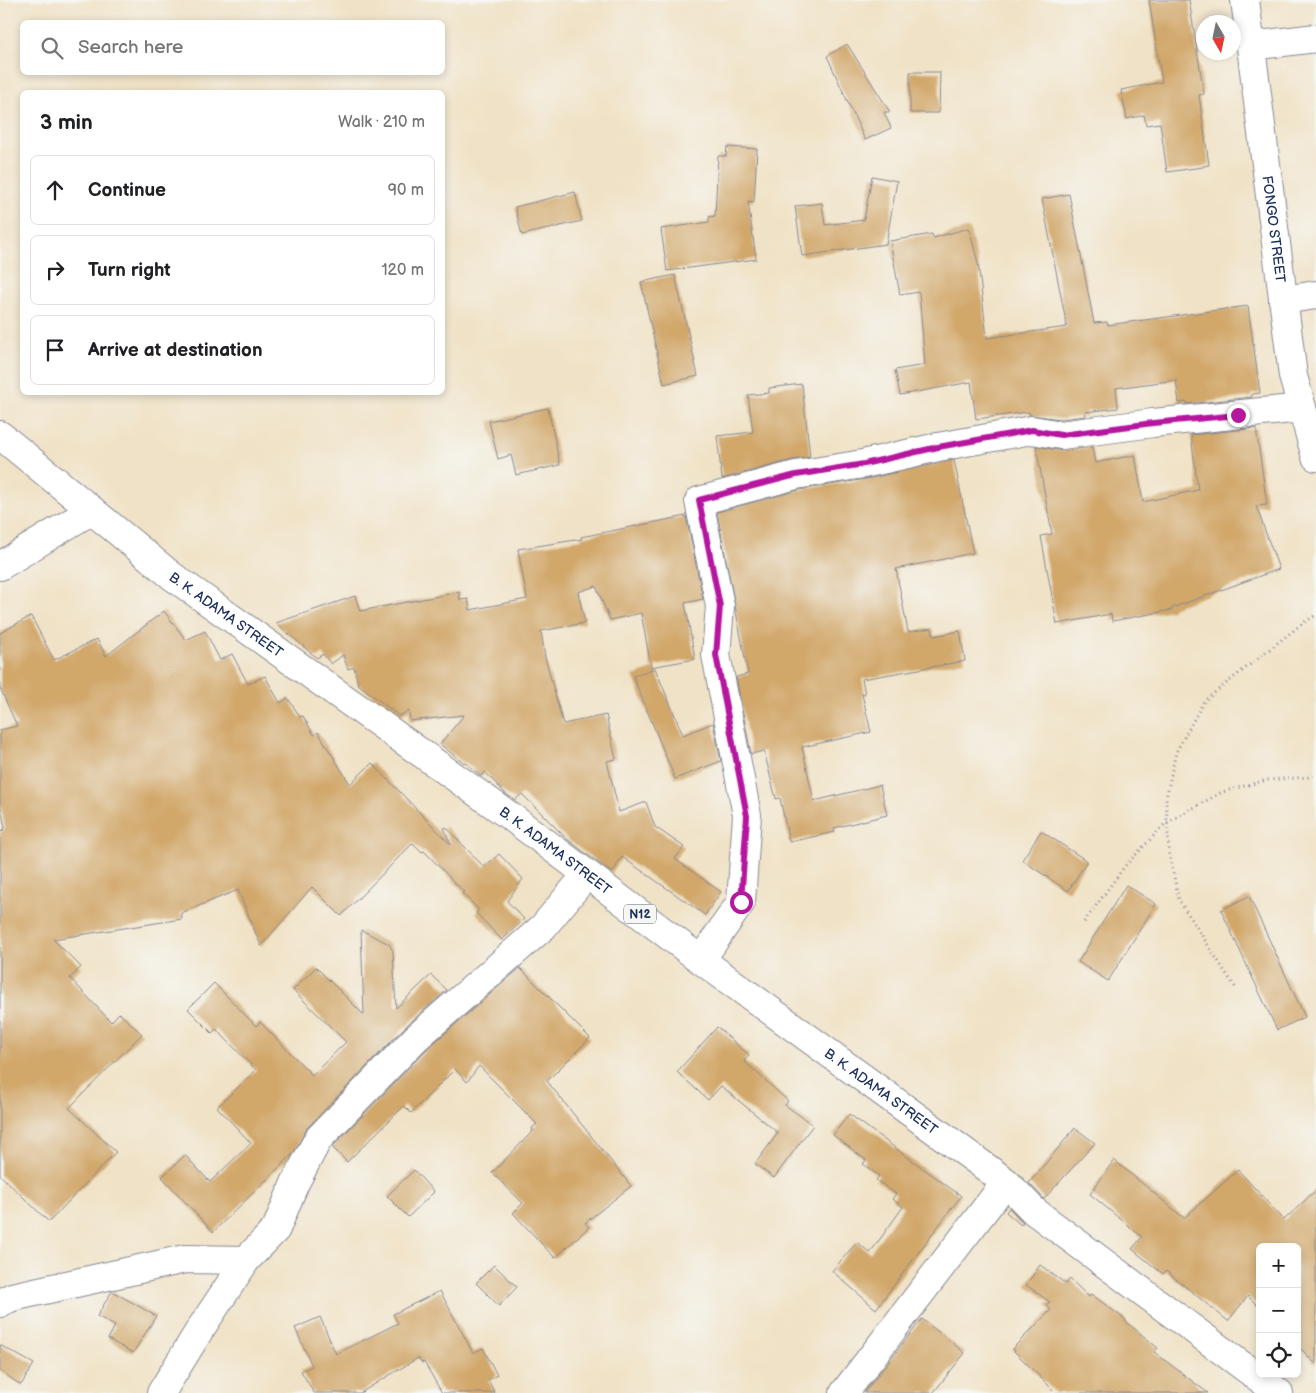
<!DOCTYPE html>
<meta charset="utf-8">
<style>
body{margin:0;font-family:"Balsamiq Sans",sans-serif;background:#f2f2f2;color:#202124}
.controls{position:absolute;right:15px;bottom:15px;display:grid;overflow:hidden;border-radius:8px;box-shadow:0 2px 8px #0003}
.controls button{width:45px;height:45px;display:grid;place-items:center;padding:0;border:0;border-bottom:1px solid #e0e0e0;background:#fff;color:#202124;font:25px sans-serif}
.compass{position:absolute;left:1196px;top:15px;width:45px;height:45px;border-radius:50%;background:#fff;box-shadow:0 2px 8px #0003;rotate:171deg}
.stop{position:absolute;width:15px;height:15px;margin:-11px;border:4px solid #b5179e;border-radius:50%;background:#fff}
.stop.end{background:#b5179e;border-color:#fff;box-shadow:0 1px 5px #0008}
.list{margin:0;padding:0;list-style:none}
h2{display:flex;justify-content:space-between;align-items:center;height:65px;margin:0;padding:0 20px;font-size:21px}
h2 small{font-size:16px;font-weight:400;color:#757577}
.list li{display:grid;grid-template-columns:32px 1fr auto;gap:15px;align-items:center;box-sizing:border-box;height:70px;margin:0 10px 10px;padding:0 10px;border:1px solid #e0e0e0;border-radius:8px}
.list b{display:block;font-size:19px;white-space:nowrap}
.list em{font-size:16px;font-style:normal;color:#757577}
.icon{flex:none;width:28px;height:28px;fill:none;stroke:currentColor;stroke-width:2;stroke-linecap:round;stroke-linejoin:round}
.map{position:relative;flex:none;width:1316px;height:1393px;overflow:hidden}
.search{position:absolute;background:#fff;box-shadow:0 2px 8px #0003;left:20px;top:20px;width:425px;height:55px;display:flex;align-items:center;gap:12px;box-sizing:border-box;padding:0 18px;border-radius:8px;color:#757577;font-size:19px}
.panel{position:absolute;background:#fff;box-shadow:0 2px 8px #0003;left:20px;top:90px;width:425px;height:305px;border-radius:8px}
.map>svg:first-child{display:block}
.building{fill:#d1a76b}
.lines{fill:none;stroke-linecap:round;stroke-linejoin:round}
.street-casing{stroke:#868892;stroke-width:30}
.highway-casing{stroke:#868892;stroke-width:30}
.path{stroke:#868892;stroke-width:3;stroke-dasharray:1 4;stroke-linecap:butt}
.street{stroke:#fff;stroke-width:28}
.highway{stroke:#fff;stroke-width:28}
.route{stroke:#b5179e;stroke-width:6}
.labels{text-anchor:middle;stroke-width:4.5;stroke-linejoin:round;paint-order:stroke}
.shield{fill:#f6f6f2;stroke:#5d6b8a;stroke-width:1}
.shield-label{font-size:12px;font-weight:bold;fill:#1b2f5e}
.street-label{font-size:14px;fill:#1b2f5e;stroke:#f6f6f2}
</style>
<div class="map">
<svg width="1316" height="1393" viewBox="0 0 1316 1393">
<rect width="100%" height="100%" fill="#f6f6f2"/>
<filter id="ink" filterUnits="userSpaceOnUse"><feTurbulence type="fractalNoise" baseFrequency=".02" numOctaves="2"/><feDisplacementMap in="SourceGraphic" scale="10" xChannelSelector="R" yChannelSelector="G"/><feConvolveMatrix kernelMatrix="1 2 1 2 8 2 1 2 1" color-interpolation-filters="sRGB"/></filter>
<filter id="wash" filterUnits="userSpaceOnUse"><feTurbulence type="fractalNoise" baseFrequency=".0096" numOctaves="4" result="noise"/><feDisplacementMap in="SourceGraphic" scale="20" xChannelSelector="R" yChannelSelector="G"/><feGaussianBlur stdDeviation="1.12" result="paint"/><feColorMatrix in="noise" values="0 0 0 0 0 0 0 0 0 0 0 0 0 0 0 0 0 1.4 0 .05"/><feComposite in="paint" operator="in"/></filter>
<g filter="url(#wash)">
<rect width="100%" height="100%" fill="#f0e2c6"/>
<g id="blocks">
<path class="building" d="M 1149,0 L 1189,0 L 1204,94 L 1199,95 L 1209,165 L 1203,166 L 1203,167 L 1167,172 L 1160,123 L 1146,125 L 1144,115 L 1127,119 L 1121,90 L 1162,82 Z
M 847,44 L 890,112 L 884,112 L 891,128 L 865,140 L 827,56 Z
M 910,72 L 940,72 L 939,113 L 910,113 Z
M 727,147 L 757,149 L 754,202 L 748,201 L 756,259 L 667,271 L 661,229 L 709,222 L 709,217 L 715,216 L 718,156 L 726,156 Z
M 872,176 L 897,181 L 886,244 L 802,256 L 795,206 L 822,203 L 825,225 L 864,220 Z
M 575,192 L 582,221 L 522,235 L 515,207 Z
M 1069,194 L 1094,323 L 1107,322 L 1108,325 L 1248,306 L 1260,393 L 1252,394 L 1252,397 L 1187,404 L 1187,402 L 1179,403 L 1176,380 L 1116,388 L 1118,408 L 1085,412 L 1086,416 L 1061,419 L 1030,415 L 1029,412 L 976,419 L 971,382 L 900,395 L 895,370 L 925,365 L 919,292 L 900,295 L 890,241 L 932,234 L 933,238 L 969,228 L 978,263 L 987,338 L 1067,327 L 1042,199 Z
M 675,275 L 698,376 L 664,384 L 641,282 Z
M 802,384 L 810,457 L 792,460 L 722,479 L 717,436 L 753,432 L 748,395 L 769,393 L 769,388 Z
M 548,408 L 560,465 L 516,475 L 511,455 L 498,459 L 489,421 Z
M 1256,428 L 1267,505 L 1256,506 L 1279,569 L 1172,608 L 1172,610 L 1112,621 L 1111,614 L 1057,624 L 1041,536 L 1052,534 L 1036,446 L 1063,451 L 1092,447 L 1095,463 L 1135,455 L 1143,502 L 1198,490 L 1191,435 Z
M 954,460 L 973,553 L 896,569 L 908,632 L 932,628 L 934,636 L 960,631 L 965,661 L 862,679 L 865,694 L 862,694 L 871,732 L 802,747 L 814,801 L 880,785 L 887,815 L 834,828 L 835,832 L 789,842 L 780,798 L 776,799 L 764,751 L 751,754 L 736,677 L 748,674 L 717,512 L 799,490 L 866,479 Z
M 686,516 L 703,599 L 685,603 L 695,659 L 651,667 L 641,613 L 610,620 L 596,586 L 578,592 L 585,623 L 541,631 L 545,657 L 563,724 L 606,715 L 616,759 L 607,761 L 619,812 L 646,802 L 655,827 L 684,847 L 675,859 L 721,892 L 705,915 L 622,857 L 612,873 L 567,839 L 522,794 L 515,800 L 507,795 L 485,772 L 481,776 L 465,762 L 464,763 L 440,744 L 464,715 L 410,721 L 409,711 L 399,716 L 358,684 L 354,667 L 348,669 L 343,655 L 331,664 L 323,654 L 317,658 L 276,623 L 355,596 L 360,611 L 459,592 L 460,600 L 468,599 L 470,610 L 527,599 L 518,549 L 582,539 L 581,537 Z
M 164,611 L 186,640 L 205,631 L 220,660 L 232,654 L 248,684 L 265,676 L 280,703 L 288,698 L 300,717 L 303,716 L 314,735 L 318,732 L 350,784 L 372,763 L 451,845 L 444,828 L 446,827 L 484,867 L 499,854 L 523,879 L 507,901 L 524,919 L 502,940 L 476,913 L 479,910 L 462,893 L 464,892 L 424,851 L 422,852 L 413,843 L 341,916 L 312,887 L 261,946 L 238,890 L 181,913 L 182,919 L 53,939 L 81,967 L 70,978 L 111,1022 L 119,1013 L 142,1034 L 69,1108 L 116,1152 L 49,1222 L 0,1175 L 0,833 L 5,828 L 0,802 L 0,730 L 17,726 L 0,688 L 0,633 L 31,616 L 54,660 L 97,639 L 106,656 Z
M 655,668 L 683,735 L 713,723 L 721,761 L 675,779 L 633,676 Z
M 1041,831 L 1087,861 L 1068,891 L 1022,860 Z
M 1126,885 L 1156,904 L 1108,981 L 1078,962 Z
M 1249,896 L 1305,1017 L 1277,1030 L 1221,910 Z
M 361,930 L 389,944 L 393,951 L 396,1008 L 431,975 L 447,990 L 405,1027 L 307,1128 L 293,1154 L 213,1232 L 162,1177 L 185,1155 L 210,1182 L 251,1143 L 217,1107 L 256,1070 L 216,1029 L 212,1033 L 188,1009 L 214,983 L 256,1026 L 260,1022 L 312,1075 L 346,1042 L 293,990 L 316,967 L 364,1015 Z
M 520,968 L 590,1038 L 547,1081 L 631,1186 L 585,1223 L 589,1227 L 555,1258 L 513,1213 L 523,1203 L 492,1173 L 533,1131 L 532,1128 L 537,1124 L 479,1066 L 467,1082 L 455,1069 L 411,1113 L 404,1106 L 347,1162 L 332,1147 L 427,1049 Z
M 717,1027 L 749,1055 L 744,1061 L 788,1101 L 785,1105 L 813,1125 L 774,1178 L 755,1164 L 778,1133 L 721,1086 L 708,1100 L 677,1072 Z
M 849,1114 L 961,1196 L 876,1309 L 832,1271 L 857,1242 L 870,1253 L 903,1207 L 892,1199 L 896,1194 L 876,1180 L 879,1176 L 863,1164 L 866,1160 L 833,1135 Z
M 1075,1128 L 1095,1143 L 1044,1199 L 1029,1183 Z
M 1114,1160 L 1184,1218 L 1238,1170 L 1284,1220 L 1316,1190 L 1316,1364 L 1297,1345 L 1297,1247 L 1260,1247 L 1260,1308 L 1248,1296 L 1228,1321 L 1166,1271 L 1163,1274 L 1132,1249 L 1142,1237 L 1090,1194 Z
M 414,1170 L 434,1192 L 408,1217 L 387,1196 Z
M 1009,1208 L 1023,1222 L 1021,1225 L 1006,1212 Z
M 494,1265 L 517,1287 L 499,1306 L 476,1283 Z
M 1040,1265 L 1066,1284 L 1070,1279 L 1089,1297 L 1091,1294 L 1126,1320 L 1125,1321 L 1158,1348 L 1154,1352 L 1208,1393 L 1056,1393 L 1012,1349 L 1051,1310 L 1046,1305 L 1050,1302 L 1026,1285 Z
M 112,1291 L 156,1316 L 133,1353 L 108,1339 L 115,1326 L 97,1316 Z
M 440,1291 L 473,1353 L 483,1348 L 497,1375 L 488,1380 L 495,1393 L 442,1393 L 424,1362 L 422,1363 L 418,1358 L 360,1393 L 314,1393 L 301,1371 L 312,1366 L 295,1328 L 320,1317 L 336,1354 L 398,1323 L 393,1314 Z
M 922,1319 L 965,1353 L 933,1393 L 864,1393 Z
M 0,1345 L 34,1364 L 21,1385 L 0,1371 Z"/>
</g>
</g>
<g filter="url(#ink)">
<use href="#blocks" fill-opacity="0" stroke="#868892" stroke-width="1"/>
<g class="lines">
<defs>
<g id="street">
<path id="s1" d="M 1245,0 L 1293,376 L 1316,457"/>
<path d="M 1251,46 L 1316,38"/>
<path d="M 1283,300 L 1316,295"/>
<path d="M 0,566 L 92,510"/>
<path d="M 701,960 L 741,902 L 747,815 L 716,655 L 720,606 L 699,501 L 796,475 L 863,464 L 938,447 L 1032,430 L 1061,435 L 1153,423 L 1302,408"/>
<path d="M 0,1303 L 12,1297 L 185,1259 L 246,1260"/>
<path d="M 161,1393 L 199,1331 L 246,1260 L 276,1229 L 295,1183 L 318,1139 L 416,1038 L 543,927 L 587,874"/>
<path d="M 844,1393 L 1006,1182"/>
</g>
<g id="highway">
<path id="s2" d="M 0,435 L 172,576 L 514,819 L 701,960 L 1006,1182 L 1034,1211 L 1279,1393"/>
</g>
</defs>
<use href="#street" class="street-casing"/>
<use href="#highway" class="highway-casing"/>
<path class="path" d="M 1084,922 L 1125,866 L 1166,823 L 1222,792 L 1267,780 L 1308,777 L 1316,774
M 1235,987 L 1179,900 L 1169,854 L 1166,798 L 1176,752 L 1204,701 L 1303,623 L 1316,615"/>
<use href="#street" class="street"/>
<use href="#highway" class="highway"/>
</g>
</g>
<g class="lines" filter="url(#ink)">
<path class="route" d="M 741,902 L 747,816 L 716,655 L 720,606 L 699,500 L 796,475 L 864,464 L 938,447 L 1032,430 L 1061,435 L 1153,423 L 1238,415"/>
</g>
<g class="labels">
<rect class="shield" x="624" y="904.5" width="32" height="19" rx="4"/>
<g class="shield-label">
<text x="640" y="918">N12</text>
</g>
<g class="street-label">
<text dy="5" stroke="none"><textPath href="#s1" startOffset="231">FONGO STREET</textPath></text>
<text dy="5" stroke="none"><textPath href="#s2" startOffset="289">B. K. ADAMA STREET</textPath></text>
<text dy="5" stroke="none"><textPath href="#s2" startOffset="694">B. K. ADAMA STREET</textPath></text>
<text dy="5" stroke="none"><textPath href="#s2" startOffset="1099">B. K. ADAMA STREET</textPath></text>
</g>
</g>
</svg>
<div class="controls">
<button>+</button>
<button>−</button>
<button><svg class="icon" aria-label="locate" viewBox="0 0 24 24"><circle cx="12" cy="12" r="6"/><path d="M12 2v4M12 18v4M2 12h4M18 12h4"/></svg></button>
</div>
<svg class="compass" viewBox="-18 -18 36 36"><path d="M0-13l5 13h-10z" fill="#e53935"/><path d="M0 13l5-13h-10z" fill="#757577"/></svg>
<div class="stop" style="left:741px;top:902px"></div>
<div class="stop end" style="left:1238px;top:415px"></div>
<div class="search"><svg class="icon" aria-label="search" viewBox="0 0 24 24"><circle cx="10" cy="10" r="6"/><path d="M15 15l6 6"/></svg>Search here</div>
<section class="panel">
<h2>3 min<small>Walk · 210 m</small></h2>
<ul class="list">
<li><svg class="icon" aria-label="ahead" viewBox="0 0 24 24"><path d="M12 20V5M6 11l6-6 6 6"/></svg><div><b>Continue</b></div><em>90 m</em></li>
<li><svg class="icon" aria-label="right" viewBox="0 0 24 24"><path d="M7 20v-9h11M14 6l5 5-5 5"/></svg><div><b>Turn right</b></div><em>120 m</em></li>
<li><svg class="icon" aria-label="arrive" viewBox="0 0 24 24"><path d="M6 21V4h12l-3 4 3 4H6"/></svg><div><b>Arrive at destination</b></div></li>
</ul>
</section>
</div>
